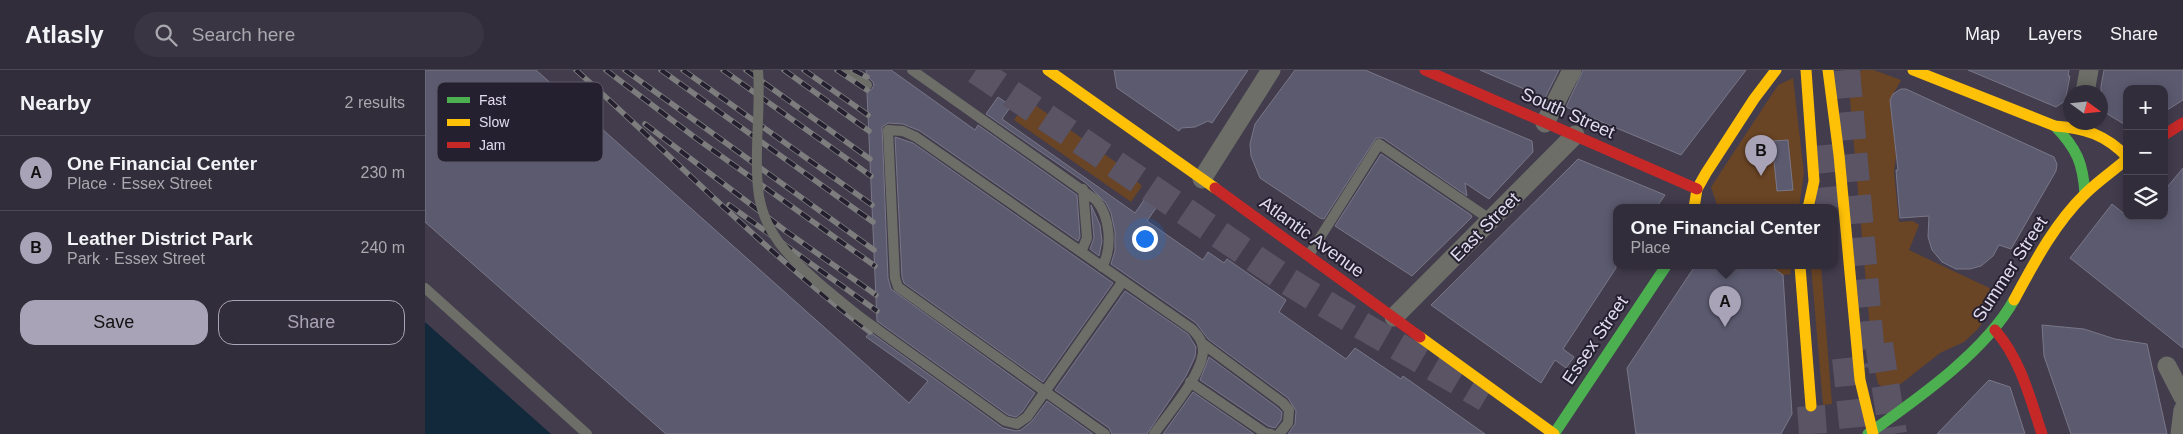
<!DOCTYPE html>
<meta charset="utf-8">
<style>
body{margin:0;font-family:Arial,sans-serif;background:#3a3542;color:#f1f3f6}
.controls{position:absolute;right:15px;top:15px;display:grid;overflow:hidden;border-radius:10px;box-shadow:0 2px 12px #0003}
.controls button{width:45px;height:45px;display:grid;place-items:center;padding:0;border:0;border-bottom:1px solid #4d4954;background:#322d3a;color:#f1f3f6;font:25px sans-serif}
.compass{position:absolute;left:1638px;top:15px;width:45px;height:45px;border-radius:50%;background:#322d3a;box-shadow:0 2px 12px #0003;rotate:105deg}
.you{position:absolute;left:719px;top:168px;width:18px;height:18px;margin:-12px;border:4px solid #fff;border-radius:50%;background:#1a73e8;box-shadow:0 0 0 8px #1a73e833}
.badge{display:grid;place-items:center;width:32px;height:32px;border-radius:50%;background:#a9a3b7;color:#111;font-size:16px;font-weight:700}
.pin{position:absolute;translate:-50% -41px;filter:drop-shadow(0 1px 2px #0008)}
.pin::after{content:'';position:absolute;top:26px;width:18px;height:15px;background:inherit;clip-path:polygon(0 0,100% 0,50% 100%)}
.popup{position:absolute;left:1188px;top:134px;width:225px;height:65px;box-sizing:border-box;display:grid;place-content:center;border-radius:10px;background:#322d3a;filter:drop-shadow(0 1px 4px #0005);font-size:16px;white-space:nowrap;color:#a8a8af}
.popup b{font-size:19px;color:#f1f3f6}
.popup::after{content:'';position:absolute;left:50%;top:100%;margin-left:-10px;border:10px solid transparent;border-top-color:#322d3a}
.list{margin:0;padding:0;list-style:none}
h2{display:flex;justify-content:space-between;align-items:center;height:65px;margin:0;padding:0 20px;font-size:21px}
h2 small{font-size:16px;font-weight:400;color:#a8a8af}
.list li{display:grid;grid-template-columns:32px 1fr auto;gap:15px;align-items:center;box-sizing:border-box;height:75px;padding:0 20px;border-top:1px solid #4d4954}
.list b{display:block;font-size:19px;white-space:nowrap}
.list p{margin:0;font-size:16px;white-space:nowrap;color:#a8a8af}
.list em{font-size:16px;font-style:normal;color:#a8a8af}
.actions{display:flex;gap:10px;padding:15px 20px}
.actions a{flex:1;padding:11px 0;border:1px solid #a9a3b7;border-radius:15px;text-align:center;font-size:18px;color:#a9a3b7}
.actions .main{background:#a9a3b7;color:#111}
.icon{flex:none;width:28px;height:28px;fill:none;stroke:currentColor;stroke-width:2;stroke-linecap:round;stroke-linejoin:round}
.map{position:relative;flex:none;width:1758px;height:364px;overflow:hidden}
header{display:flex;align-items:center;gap:30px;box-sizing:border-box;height:70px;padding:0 25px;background:#322d3a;border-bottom:1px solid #4d4954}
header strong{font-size:24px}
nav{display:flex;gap:28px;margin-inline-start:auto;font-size:18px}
.search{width:350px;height:45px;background:#3a3542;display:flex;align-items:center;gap:12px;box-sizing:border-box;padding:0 18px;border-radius:28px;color:#a8a8af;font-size:19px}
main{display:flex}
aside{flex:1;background:#322d3a}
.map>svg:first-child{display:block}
.green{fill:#694425}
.water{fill:#11293b}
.building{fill:#5c5a6f;stroke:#797787}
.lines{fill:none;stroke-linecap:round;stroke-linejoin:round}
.highway-tunnel{stroke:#5a5465;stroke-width:28;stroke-dasharray:28 14;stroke-linecap:butt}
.lane{stroke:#6c6e67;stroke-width:10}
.street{stroke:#6c6e67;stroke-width:19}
.fast{stroke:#4caf50;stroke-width:11}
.slow{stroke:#ffc107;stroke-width:11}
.jam{stroke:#c62828;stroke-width:11}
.rail-casing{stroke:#7d7d7d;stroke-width:5.5}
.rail{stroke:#25202f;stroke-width:4;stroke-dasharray:11;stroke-linecap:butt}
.lane-bridge{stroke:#6c6e67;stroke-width:10}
.labels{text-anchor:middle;stroke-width:4;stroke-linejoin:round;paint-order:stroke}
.street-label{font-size:18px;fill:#e1dbf0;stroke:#25202f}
.key{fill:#25202f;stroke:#5d5869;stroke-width:1}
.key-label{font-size:14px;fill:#e1dbf0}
</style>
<header>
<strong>Atlasly</strong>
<div class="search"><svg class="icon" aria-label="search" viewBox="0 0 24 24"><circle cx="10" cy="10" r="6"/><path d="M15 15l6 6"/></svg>Search here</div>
<nav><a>Map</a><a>Layers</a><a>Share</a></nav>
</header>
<main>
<aside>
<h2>Nearby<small>2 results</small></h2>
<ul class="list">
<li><span class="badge">A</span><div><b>One Financial Center</b><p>Place · Essex Street</p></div><em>230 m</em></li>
<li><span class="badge">B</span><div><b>Leather District Park</b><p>Park · Essex Street</p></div><em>240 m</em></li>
</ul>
<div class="actions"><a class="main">Save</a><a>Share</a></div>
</aside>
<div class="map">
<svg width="1758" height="364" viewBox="0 0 1758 364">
<rect width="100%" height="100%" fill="#423c4d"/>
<path class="green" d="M 1437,0 L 1449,0 L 1476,10 C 1473,18 1465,25 1465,34 L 1471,86 L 1469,102 L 1474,152 L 1488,151 L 1494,155 L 1484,180 L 1575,223 L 1553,259 L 1539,272 L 1515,283 L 1468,320 L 1461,319 L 1453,314 L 1448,293 L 1424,19 L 1429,5 Z
M 1368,8 L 1379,103 L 1374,138 L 1293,138 L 1286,117 L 1353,15 Z
M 603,30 L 692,93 L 717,116 L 706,132 L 589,50 Z
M 1345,196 L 1365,196 L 1366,204 L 1358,205 Z
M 1386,196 L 1396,196 L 1407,334 L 1398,335 Z"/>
<path class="water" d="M 0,252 L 126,364 L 0,364 Z"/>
<path class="building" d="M 0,0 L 111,0 L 484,333 L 503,311 L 441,267 L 445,262 L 578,358 L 591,361 L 596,360 L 607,351 L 622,331 L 668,364 L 241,364 L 0,152 Z
M 441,0 L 466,0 L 550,60 L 553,55 L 652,125 L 655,167 L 653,171 L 495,61 L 478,54 L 463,53 L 457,57 L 463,208 L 466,219 L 610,323 L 597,342 L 591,347 L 583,345 L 452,251 L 442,22 L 447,19 L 449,15 L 448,12 L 442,6 Z
M 689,0 L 823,0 L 787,53 L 783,51 L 770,57 L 756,58 L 754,61 L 692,18 Z
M 870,0 L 940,0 L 1107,71 L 1108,82 L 1064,129 L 1040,113 L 1042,126 L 958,68 L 951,68 L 899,149 L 895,148 L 835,108 L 826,86 L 825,74 L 830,54 Z
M 1055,0 L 1134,0 L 1120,28 Z
M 1158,0 L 1321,0 L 1256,85 L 1141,37 Z
M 1543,0 L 1644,0 L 1643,6 L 1645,6 L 1640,31 L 1631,37 Z
M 1679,0 L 1758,0 L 1758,30 L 1739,42 L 1739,19 L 1702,19 L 1702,56 L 1676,40 L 1676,16 Z
M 1476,19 L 1481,19 L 1629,87 L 1632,94 L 1631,101 L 1586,179 L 1574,175 L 1568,186 L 1556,196 L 1545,199 L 1531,199 L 1517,192 L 1507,180 L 1503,167 L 1504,146 L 1475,148 L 1471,100 L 1473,100 L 1465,30 L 1468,24 Z
M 573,27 L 586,36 L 577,49 L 710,143 L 719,130 L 731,138 L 722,151 L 778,190 L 783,182 L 799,193 L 802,189 L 861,230 L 854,242 L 921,289 L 930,278 L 976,309 L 978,306 L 1060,364 L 863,364 L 870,354 L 871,341 L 863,328 L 783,269 L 771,253 L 686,194 L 690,181 L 690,162 L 686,143 L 681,133 L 661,113 L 561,44 Z
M 470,67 L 488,73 L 688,213 L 618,312 L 479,213 L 477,207 Z
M 1363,70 L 1368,120 L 1352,121 L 1347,71 Z
M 956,84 L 1046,145 L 1047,147 L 987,206 L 910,156 Z
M 1153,89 L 1240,125 L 1231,138 L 1191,138 L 1191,198 L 1138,279 L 1149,287 L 1141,298 L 1130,290 L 1116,313 L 1006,235 Z
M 1758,98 L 1758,278 L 1645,188 L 1687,134 L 1702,146 L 1739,146 L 1739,121 Z
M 666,135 L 675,155 L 677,171 L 674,186 L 665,179 L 669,168 Z
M 1270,196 L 1345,196 L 1358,205 L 1367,344 L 1356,364 L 1211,364 L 1202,298 Z
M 700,221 L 763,264 L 771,277 L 770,287 L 761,306 L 722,364 L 687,364 L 684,358 L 630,320 Z
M 1617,255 L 1659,259 L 1690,269 L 1722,274 L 1742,364 L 1646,364 L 1619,286 Z
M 784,287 L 853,338 L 857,342 L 856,350 L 850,358 L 843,356 L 775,310 Z
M 1564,310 L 1585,317 L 1600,364 L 1512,364 Z
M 768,322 L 829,364 L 738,364 Z"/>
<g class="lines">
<path class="highway-tunnel" d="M 551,0 L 863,211 C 928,252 995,288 1061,328
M 1421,0 L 1447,297
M 1399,75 L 1405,138
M 1454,274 L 1468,364
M 1421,288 L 1429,364
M 1386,336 L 1388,364"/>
<path class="lane" d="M 422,0 L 442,15
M 487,0 L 671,130 C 685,146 688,178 677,197
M 656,182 L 662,168 L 658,119
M 884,185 L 954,74 L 1066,150
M 0,218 L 162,364
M 449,257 L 580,351 L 592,354 L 602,347 L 698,211
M 777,273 L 858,333 L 864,340 L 863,353 L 854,364
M 765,312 L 840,363 L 846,364
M 680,364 L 473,217 L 470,208 L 463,60 L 478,61 L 491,67 L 767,259 C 773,265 778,271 778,279 C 779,303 743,344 729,364"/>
<path class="street" d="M 1660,22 L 1664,0
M 1120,53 L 1147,0
M 777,109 L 846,0
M 969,247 L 1150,65
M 1742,296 L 1758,327
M 1755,364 L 1758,340"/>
<path class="fast" d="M 1630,56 C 1652,79 1658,93 1660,124
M 1129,364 L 1241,196
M 1443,364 C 1492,329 1560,282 1589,230"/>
<path class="slow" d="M 623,0 L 790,118
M 1381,0 L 1389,111 L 1383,138
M 1403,0 L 1414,85 L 1435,310 L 1448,364
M 1488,0 L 1630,56 C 1660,58 1681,65 1702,87
M 1269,138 L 1272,119 L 1281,103 L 1329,29 L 1351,0
M 1375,196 L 1386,336
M 1589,230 C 1609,193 1630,153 1660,124 C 1673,111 1688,101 1702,89
M 995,267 L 1129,364"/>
<path class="jam" d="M 1000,0 L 1272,119
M 1739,65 L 1758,53
M 790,118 L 995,267
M 1570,260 C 1596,290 1605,328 1617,364"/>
<defs>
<path id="rail" d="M 151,0 C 249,88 340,182 445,262
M 181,0 L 268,66 L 450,196
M 200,0 L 449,180
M 236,0 L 448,152
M 258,0 L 447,135
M 298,0 L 446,106
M 321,0 L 445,89
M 359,0 L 444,61
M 379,0 L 443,45
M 412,0 L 442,20
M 428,0 L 442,7
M 220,54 L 362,162 L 451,225
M 304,135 L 452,241"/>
</defs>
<use href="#rail" class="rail-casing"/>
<use href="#rail" class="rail"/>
<path class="lane-bridge" d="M 333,0 C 336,39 329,79 333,118 C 337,162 364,187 395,214 C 413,229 430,244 449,257"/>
</g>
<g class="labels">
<g class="street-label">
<text transform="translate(1143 43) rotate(24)" y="6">South Street</text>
<text transform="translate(1060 157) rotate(-45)" y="6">East Street</text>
<text transform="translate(887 167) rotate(36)" y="6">Atlantic Avenue</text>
<text transform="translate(1585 199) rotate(-57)" y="6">Summer Street</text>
<text transform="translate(1170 270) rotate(-56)" y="6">Essex Street</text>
</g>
</g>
<rect x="12" y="12" width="166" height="80" rx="8" class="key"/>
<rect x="22" y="27" width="23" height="6" fill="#4caf50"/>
<rect x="22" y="49" width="23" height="7" fill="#ffc107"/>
<rect x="22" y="72" width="23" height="6" fill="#c62828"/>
<g class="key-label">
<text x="54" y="35">Fast</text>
<text x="54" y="57">Slow</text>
<text x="54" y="80">Jam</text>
</g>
</svg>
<div class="controls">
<button>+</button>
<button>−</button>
<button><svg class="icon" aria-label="layers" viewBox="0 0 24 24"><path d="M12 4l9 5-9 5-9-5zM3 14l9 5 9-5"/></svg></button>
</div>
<svg class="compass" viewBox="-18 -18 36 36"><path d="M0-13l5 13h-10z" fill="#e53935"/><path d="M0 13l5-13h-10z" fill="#a8a8af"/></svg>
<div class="you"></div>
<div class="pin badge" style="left:1300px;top:257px">A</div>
<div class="popup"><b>One Financial Center</b>Place</div>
<div class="pin badge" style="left:1336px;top:106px">B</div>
</div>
</main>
